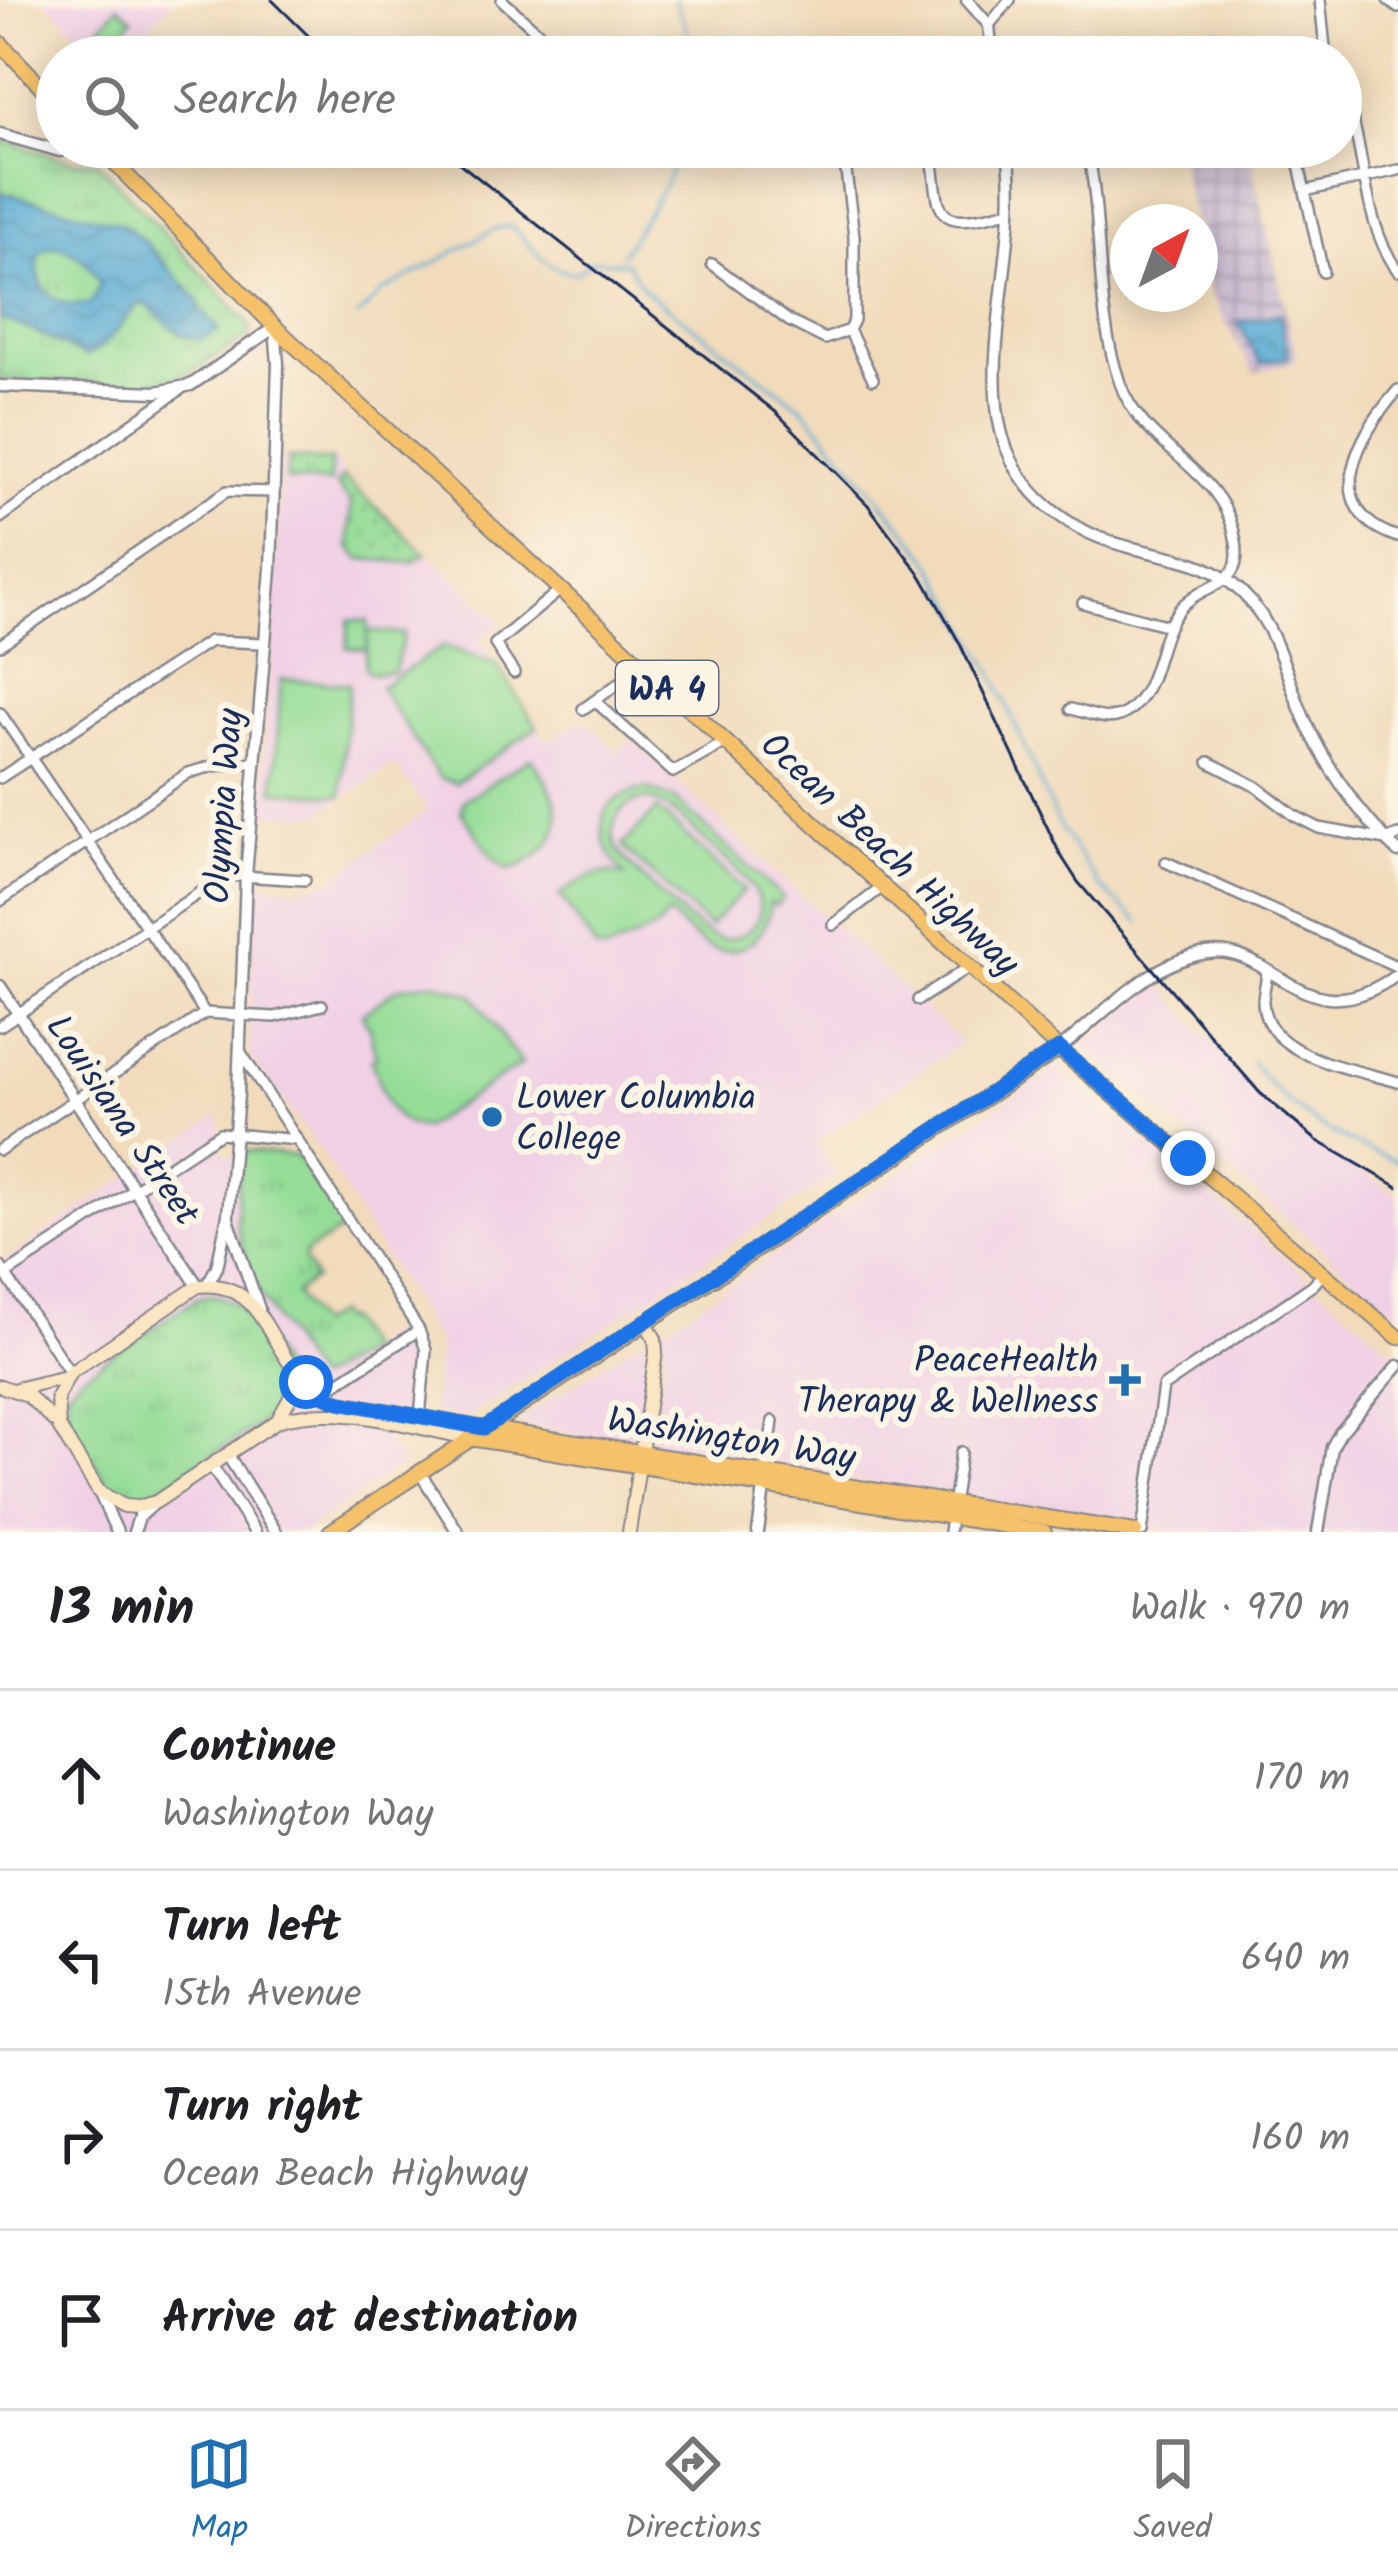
<!DOCTYPE html>
<meta charset="utf-8">
<style>
body{margin:0;font-family:Kalam,sans-serif;background:#f6f6f6;color:#202124}
.compass{position:absolute;left:1110px;top:204px;width:108px;height:108px;border-radius:50%;background:#fff;box-shadow:0 6px 30px #0003;rotate:41deg}
.stop{position:absolute;width:36px;height:36px;margin:-27px;border:9px solid #1a73e8;border-radius:50%;background:#fff}
.stop.end{background:#1a73e8;border-color:#fff;box-shadow:0 3px 12px #0008}
.list{margin:0;padding:0;list-style:none}
h2{display:flex;justify-content:space-between;align-items:center;height:156px;margin:0;padding:0 48px;font-size:51px}
h2 small{font-size:39px;font-weight:400;color:#757577}
.list li{display:grid;grid-template-columns:78px 1fr auto;gap:36px;align-items:center;box-sizing:border-box;height:180px;padding:0 48px;border-top:3px solid #e0e0e0}
.list b{display:block;font-size:45px;white-space:nowrap}
.list p{margin:0;font-size:39px;white-space:nowrap;color:#757577}
.list em{font-size:39px;font-style:normal;color:#757577}
.icon{flex:none;width:66px;height:66px;fill:none;stroke:currentColor;stroke-width:2;stroke-linecap:round;stroke-linejoin:round}
.map{position:relative;flex:none;width:1398px;height:1532px;overflow:hidden}
.search{position:absolute;background:#fff;box-shadow:0 6px 30px #0003;left:36px;right:36px;top:36px;height:132px;display:flex;align-items:center;gap:30px;box-sizing:border-box;padding:0 42px;border-radius:66px;color:#757577;font-size:45px}
.sheet{height:876px;background:#fff}
nav{display:flex;justify-content:space-around;align-items:center;box-sizing:border-box;height:168px;border-top:3px solid #e0e0e0;background:#fff;font-size:33px;color:#757577}
nav a{display:grid;justify-items:center;gap:6px}
nav .on{color:#1f6fb2}
.map>svg:first-child{display:block}
.built{fill:#f0d0e5}
.industrial{fill:url(#industrial-grid)}
.grass{fill:url(#grass-dots);stroke:#58867a;stroke-width:3}
.park{fill:url(#park-tufts);stroke:#58867a;stroke-width:3}
.pitch{fill:#95dd97;stroke:#58867a;stroke-width:3;fill-rule:evenodd}
.water{fill:url(#water-waves);stroke:#3a6d99;stroke-width:3;fill-rule:evenodd}
.lines{fill:none;stroke-linecap:round;stroke-linejoin:round}
.stream{stroke:#58abd4;stroke-width:3}
.minor-casing{stroke:#86858c;stroke-width:14}
.tertiary-casing{stroke:#86858c;stroke-width:15}
.secondary-casing{stroke:#86858c;stroke-width:16}
.primary-casing{stroke:#86858c;stroke-width:18}
.minor{stroke:#fff;stroke-width:9}
.tertiary{stroke:#fff;stroke-width:10}
.secondary{stroke:#fbe6c4;stroke-width:12}
.primary{stroke:#f5c16b;stroke-width:14}
.rail{stroke:#1b2f5e;stroke-width:3}
.route{stroke:#1a73e8;stroke-width:15}
.poi-dot{fill:#1f6fb2;stroke:#fcf5e5;stroke-width:4.5}
.labels{text-anchor:middle;stroke-width:12;stroke-linejoin:round;paint-order:stroke}
.shield{fill:#fcf5e5;stroke:#5e6a86;stroke-width:3}
.shield-label{font-size:33px;font-weight:bold;fill:#1b2f5e}
.street-label{font-size:36px;fill:#1b2f5e;stroke:#fcf5e5}
.poi-label{font-size:36px;fill:#1b2f5e;stroke:#fcf5e5;text-anchor:start}
</style>
<div class="map">
<svg width="1398" height="1532" viewBox="0 0 1398 1532">
<defs>
<pattern id="industrial-grid" width="8" height="8" patternUnits="userSpaceOnUse" patternTransform="scale(3)"><rect width="8" height="8" fill="#cebed2"/><path d="M0 4h8M4 0v8" fill="none" stroke="#a69bae"/></pattern>
<pattern id="grass-dots" width="8" height="8" patternUnits="userSpaceOnUse" patternTransform="scale(3)"><rect width="8" height="8" fill="#95dd97"/><path d="M2 2h.1M6 6h.1" fill="none" stroke="#80be85" stroke-width="1.8" stroke-linecap="round"/></pattern>
<pattern id="park-tufts" width="24" height="20" patternUnits="userSpaceOnUse" patternTransform="scale(3)"><rect width="24" height="20" fill="#95dd97"/><path d="M3 7l-1-3M5 7V3M7 7l1-3M15 17l-1-3M17 17v-4M19 17l1-3" fill="none" stroke="#80be85"/></pattern>
<pattern id="water-waves" width="16" height="10" patternUnits="userSpaceOnUse" patternTransform="scale(3)"><rect width="16" height="10" fill="#58abd4"/><path d="M0 5q4-4 8 0t8 0" fill="none" stroke="#488caf"/></pattern>
</defs>
<rect width="100%" height="100%" fill="#fcf5e5"/>
<filter id="ink" filterUnits="userSpaceOnUse"><feTurbulence type="fractalNoise" baseFrequency=".00833" numOctaves="2"/><feDisplacementMap in="SourceGraphic" scale="24" xChannelSelector="R" yChannelSelector="G"/><feConvolveMatrix kernelMatrix="1 2 1 2 8 2 1 2 1" color-interpolation-filters="sRGB"/></filter>
<filter id="wash" filterUnits="userSpaceOnUse"><feTurbulence type="fractalNoise" baseFrequency=".004" numOctaves="4" result="noise"/><feDisplacementMap in="SourceGraphic" scale="48" xChannelSelector="R" yChannelSelector="G"/><feGaussianBlur stdDeviation="2.7" result="paint"/><feColorMatrix in="noise" values="0 0 0 0 0 0 0 0 0 0 0 0 0 0 0 0 0 1.4 0 .05"/><feComposite in="paint" operator="in"/></filter>
<g filter="url(#wash)">
<rect width="100%" height="100%" fill="#f1dbbb"/>
<path class="built" d="M 45,0 L 174,0 L 123,57 L 103,57 Z
M 283,455 L 335,460 L 345,478 L 503,623 L 479,639 L 547,742 L 584,720 L 618,753 L 631,740 L 962,1043 L 815,1142 L 836,1175 L 466,1418 L 432,1411 L 439,1345 L 314,1140 L 250,1057 L 254,882 L 304,889 L 332,880 L 427,810 L 395,764 L 317,815 L 261,813 Z
M 1157,981 L 1271,1110 L 1308,1140 L 1398,1195 L 1398,1314 L 1084,1046 Z
M 1058,1067 L 1398,1355 L 1398,1532 L 1179,1532 L 651,1448 L 665,1359 L 666,1343 L 661,1331 Z
M 220,1115 L 220,1154 L 240,1157 L 236,1221 L 325,1377 L 400,1327 L 414,1357 L 403,1438 L 389,1435 L 388,1444 L 402,1465 L 303,1532 L 0,1532 L 0,1264 Z
M 644,1338 L 649,1352 L 634,1442 L 520,1424 L 519,1421 Z"/>
<path class="industrial" d="M 1221,27 L 1228,57 L 1157,57 L 1153,42 Z
M 1177,147 L 1248,147 L 1297,360 L 1254,373 L 1210,293 L 1200,251 L 1200,222 L 1194,222 Z"/>
<path class="grass" d="M 288,458 L 331,461 L 330,483 L 287,480 Z
M 343,477 L 426,554 L 411,563 L 361,559 L 349,547 L 351,504 L 336,485 Z"/>
<path class="park" d="M 118,6 L 133,19 L 113,41 L 106,35 L 98,44 L 91,37 Z
M 0,140 L 75,162 L 97,161 L 249,324 L 250,336 L 177,379 L 143,385 L 0,380 Z
M 368,631 L 404,634 L 394,672 L 371,674 L 365,667 Z
M 246,1151 L 299,1156 L 345,1228 L 306,1252 L 304,1260 L 315,1279 L 295,1293 L 317,1325 L 336,1313 L 341,1320 L 345,1318 L 367,1351 L 315,1380 L 251,1281 L 236,1221 L 240,1158 Z
M 212,1295 C 250,1300 266,1345 285,1374 L 287,1383 L 281,1410 L 149,1496 L 123,1499 L 110,1487 L 67,1420 L 67,1391 L 80,1377 L 199,1297 Z"/>
<path class="pitch" d="M 349,620 L 368,621 L 367,649 L 347,648 Z
M 444,646 L 496,664 L 537,727 L 456,783 L 439,778 L 380,687 Z
M 281,679 L 349,684 L 341,796 L 274,791 Z
M 531,758 C 566,805 574,844 510,870 L 493,858 L 461,812 L 464,800 Z
M 647,789 L 675,799 L 783,898 L 776,906 L 770,902 C 769,937 738,963 704,945 C 691,937 679,924 668,914 L 657,928 L 605,952 L 596,949 L 560,895 C 580,880 602,866 626,876 C 593,841 590,797 647,789 ZM 647,799 C 671,804 689,826 707,843 C 728,862 784,900 748,931 C 738,939 724,942 713,937 C 694,930 629,866 616,848 C 607,822 620,803 647,799 Z
M 657,809 L 744,890 L 709,927 L 622,846 Z
M 433,982 L 473,995 L 521,1064 L 423,1128 C 387,1124 383,1090 371,1060 L 376,1057 L 369,1027 L 362,1014 L 398,988 Z"/>
<path class="water" d="M 0,192 L 123,224 L 144,241 L 197,299 L 201,310 L 219,329 C 189,355 169,322 146,304 L 139,304 L 104,345 L 86,356 C 66,348 15,319 0,320 ZM 53,246 C 75,248 91,265 100,284 L 92,303 C 57,312 32,289 39,253 Z
M 1280,314 L 1289,357 L 1260,363 L 1238,322 Z"/>
<g class="lines">
<path class="stream" d="M 675,0 L 689,36 L 689,57
M 621,256 L 666,183 L 680,147
M 357,317 L 382,292 L 497,228 L 510,226 C 534,245 543,272 577,273 L 592,260 L 627,263 L 642,287 L 656,299 L 804,409 L 929,558 L 993,673 L 1058,824 L 1100,887 L 1139,922
M 1251,1062 C 1288,1111 1340,1143 1398,1161"/>
</g>
</g>
<g filter="url(#ink)">
<g class="lines">
<defs>
<path id="minor" d="M 502,0 L 566,57
M 1320,0 L 1326,57
M 1388,0 L 1398,8
M 989,25 L 1010,0
M 1341,86 C 1368,145 1359,218 1398,271
M 776,147 L 793,156 L 842,160
M 931,147 C 941,213 928,233 1008,211
M 1295,147 L 1323,272
M 1305,191 L 1398,170
M 712,264 L 789,321 L 825,339 L 849,330 L 854,320 L 854,236 L 843,147
M 849,330 L 873,379
M 1398,390 C 1360,433 1315,510 1398,537
M 0,518 L 181,389
M 1083,603 L 1169,626
M 0,645 L 227,491 L 273,492
M 514,673 L 495,644 L 560,590
M 595,701 L 673,772 L 726,742
M 583,709 L 643,666
M 1071,709 C 1093,714 1112,726 1131,709 C 1159,685 1156,640 1178,611 C 1203,579 1244,591 1236,542 C 1225,467 1143,451 1120,383 C 1094,309 1104,224 1087,147
M 0,713 L 205,1013
M 1209,762 L 1257,787 L 1295,816 L 1319,828 L 1386,840 L 1398,835
M 0,778 L 210,641 L 263,643
M 1166,862 L 1398,967
M 0,901 L 188,773 L 213,766 L 256,762
M 833,925 L 885,885
M 1267,973 C 1266,982 1263,993 1263,1002 C 1265,1058 1356,1069 1398,1082
M 918,1000 L 971,966
M 0,1026 L 226,875 L 305,880
M 240,1051 L 419,1330 L 426,1350 L 420,1417
M 0,1150 L 205,1013 L 275,1017 L 322,1005
M 0,1266 L 70,1373
M 0,1278 L 220,1133 L 298,1140
M 320,1394 L 419,1330
M 766,1473 L 773,1421
M 949,1532 L 961,1452
M 1142,1532 L 1163,1387 L 1313,1285 L 1323,1273"/>
<path id="tertiary" d="M 967,0 L 989,25 L 992,57
M 0,134 L 60,151 L 81,147
M 1007,147 C 1024,235 975,364 1006,447 C 1026,501 1076,534 1129,547 C 1166,557 1200,559 1231,583 C 1276,617 1283,669 1304,718 C 1325,766 1360,815 1398,852
M 0,386 L 157,392 L 191,385 L 275,327 L 278,364 L 271,569 L 246,876 L 238,1095 L 228,1215 L 217,1267 L 207,1285
M 0,986 L 198,1286
M 1059,1049 C 1105,1014 1148,962 1207,953 C 1274,942 1304,1043 1398,974
M 228,1219 L 259,1309
M 227,1454 L 276,1532
M 211,1465 L 255,1532
M 419,1471 L 458,1532
M 99,1492 L 117,1532
M 134,1532 L 139,1517 L 156,1502
M 758,1532 L 765,1482
M 1318,1532 L 1332,1447 L 1340,1433 L 1398,1366"/>
<path id="secondary" d="M 0,1386 L 27,1395 L 54,1421
M 16,1389 L 66,1377
M 277,1421 L 290,1398 L 293,1369
M 470,1438 C 408,1427 338,1402 277,1421 L 156,1502 L 137,1507 L 124,1506 L 99,1492 L 59,1427 L 57,1397 L 70,1373 L 198,1286 C 255,1279 265,1332 293,1368 C 306,1385 321,1394 340,1402 L 484,1428
M 629,1532 L 656,1353 L 655,1339 L 645,1321"/>
<path id="primary" d="M 0,43 L 57,103
M 99,147 L 275,327 L 1059,1049 L 1398,1337
M 484,1428 L 1135,1532
M 470,1438 L 1044,1532
M 330,1532 L 1059,1049"/>
</defs>
<use href="#minor" class="minor-casing"/>
<use href="#tertiary" class="tertiary-casing"/>
<use href="#secondary" class="secondary-casing"/>
<use href="#primary" class="primary-casing"/>
<use href="#minor" class="minor"/>
<use href="#tertiary" class="tertiary"/>
<use href="#secondary" class="secondary"/>
<use href="#primary" class="primary"/>
<path class="rail" d="M 272,0 L 330,57
M 439,147 L 777,413 L 868,505 L 922,577 L 959,642 L 1060,854 L 1078,882 L 1260,1093 L 1316,1140 L 1398,1187"/>
</g>
</g>
<g class="lines" filter="url(#ink)">
<path class="route" d="M 306,1382 L 320,1394 L 340,1402 L 484,1428 L 1059,1048 L 1188,1158"/>
</g>
<g class="poi-dot">
<circle cx="492" cy="1117" r="12"/>
<path d="M1119 1362h12v12h12v12h-12v12h-12v-12h-12v-12h12z"/>
</g>
<g class="labels">
<rect class="shield" x="616" y="661" width="102" height="54" rx="9"/>
<g class="shield-label">
<text x="667" y="700">WA 4</text>
</g>
<g class="street-label">
<text transform="translate(222 806) rotate(-86)" y="13">Olympia Way</text>
<text transform="translate(891 853) rotate(43)" y="13">Ocean Beach Highway</text>
<text transform="translate(124 1119) rotate(56)" y="13">Louisiana Street</text>
<text transform="translate(732 1437) rotate(9)" y="13">Washington Way</text>
</g>
<g class="poi-label">
<text x="516" y="1109">Lower Columbia<tspan x="516" dy="41">College</tspan></text>
<text x="1098" y="1372" text-anchor="end">PeaceHealth<tspan x="1098" dy="41">Therapy &amp; Wellness</tspan></text>
</g>
</g>
</svg>
<svg class="compass" viewBox="-18 -18 36 36"><path d="M0-13l5 13h-10z" fill="#e53935"/><path d="M0 13l5-13h-10z" fill="#757577"/></svg>
<div class="stop" style="left:306px;top:1382px"></div>
<div class="stop end" style="left:1188px;top:1158px"></div>
<div class="search"><svg class="icon" aria-label="search" viewBox="0 0 24 24"><circle cx="10" cy="10" r="6"/><path d="M15 15l6 6"/></svg>Search here</div>
</div>
<section class="sheet">
<h2>13 min<small>Walk · 970 m</small></h2>
<ul class="list">
<li><svg class="icon" aria-label="ahead" viewBox="0 0 24 24"><path d="M12 20V5M6 11l6-6 6 6"/></svg><div><b>Continue</b><p>Washington Way</p></div><em>170 m</em></li>
<li><svg class="icon" aria-label="left" viewBox="0 0 24 24"><path d="M17 20v-9H6M10 6l-5 5 5 5"/></svg><div><b>Turn left</b><p>15th Avenue</p></div><em>640 m</em></li>
<li><svg class="icon" aria-label="right" viewBox="0 0 24 24"><path d="M7 20v-9h11M14 6l5 5-5 5"/></svg><div><b>Turn right</b><p>Ocean Beach Highway</p></div><em>160 m</em></li>
<li><svg class="icon" aria-label="arrive" viewBox="0 0 24 24"><path d="M6 21V4h12l-3 4 3 4H6"/></svg><div><b>Arrive at destination</b></div></li>
</ul>
</section>
<nav>
<a class="on"><svg class="icon" aria-label="map" viewBox="0 0 24 24"><path d="M3 6l6-2 6 2 6-2v14l-6 2-6-2-6 2zM9 4v14M15 6v14"/></svg>Map</a>
<a><svg class="icon" aria-label="directions" viewBox="0 0 24 24"><path d="M12 3l9 9-9 9-9-9zM9 14v-3h6M13 9l2 2-2 2"/></svg>Directions</a>
<a><svg class="icon" aria-label="saved" viewBox="0 0 24 24"><path d="M7 4h10v16l-5-4-5 4z"/></svg>Saved</a>
</nav>
